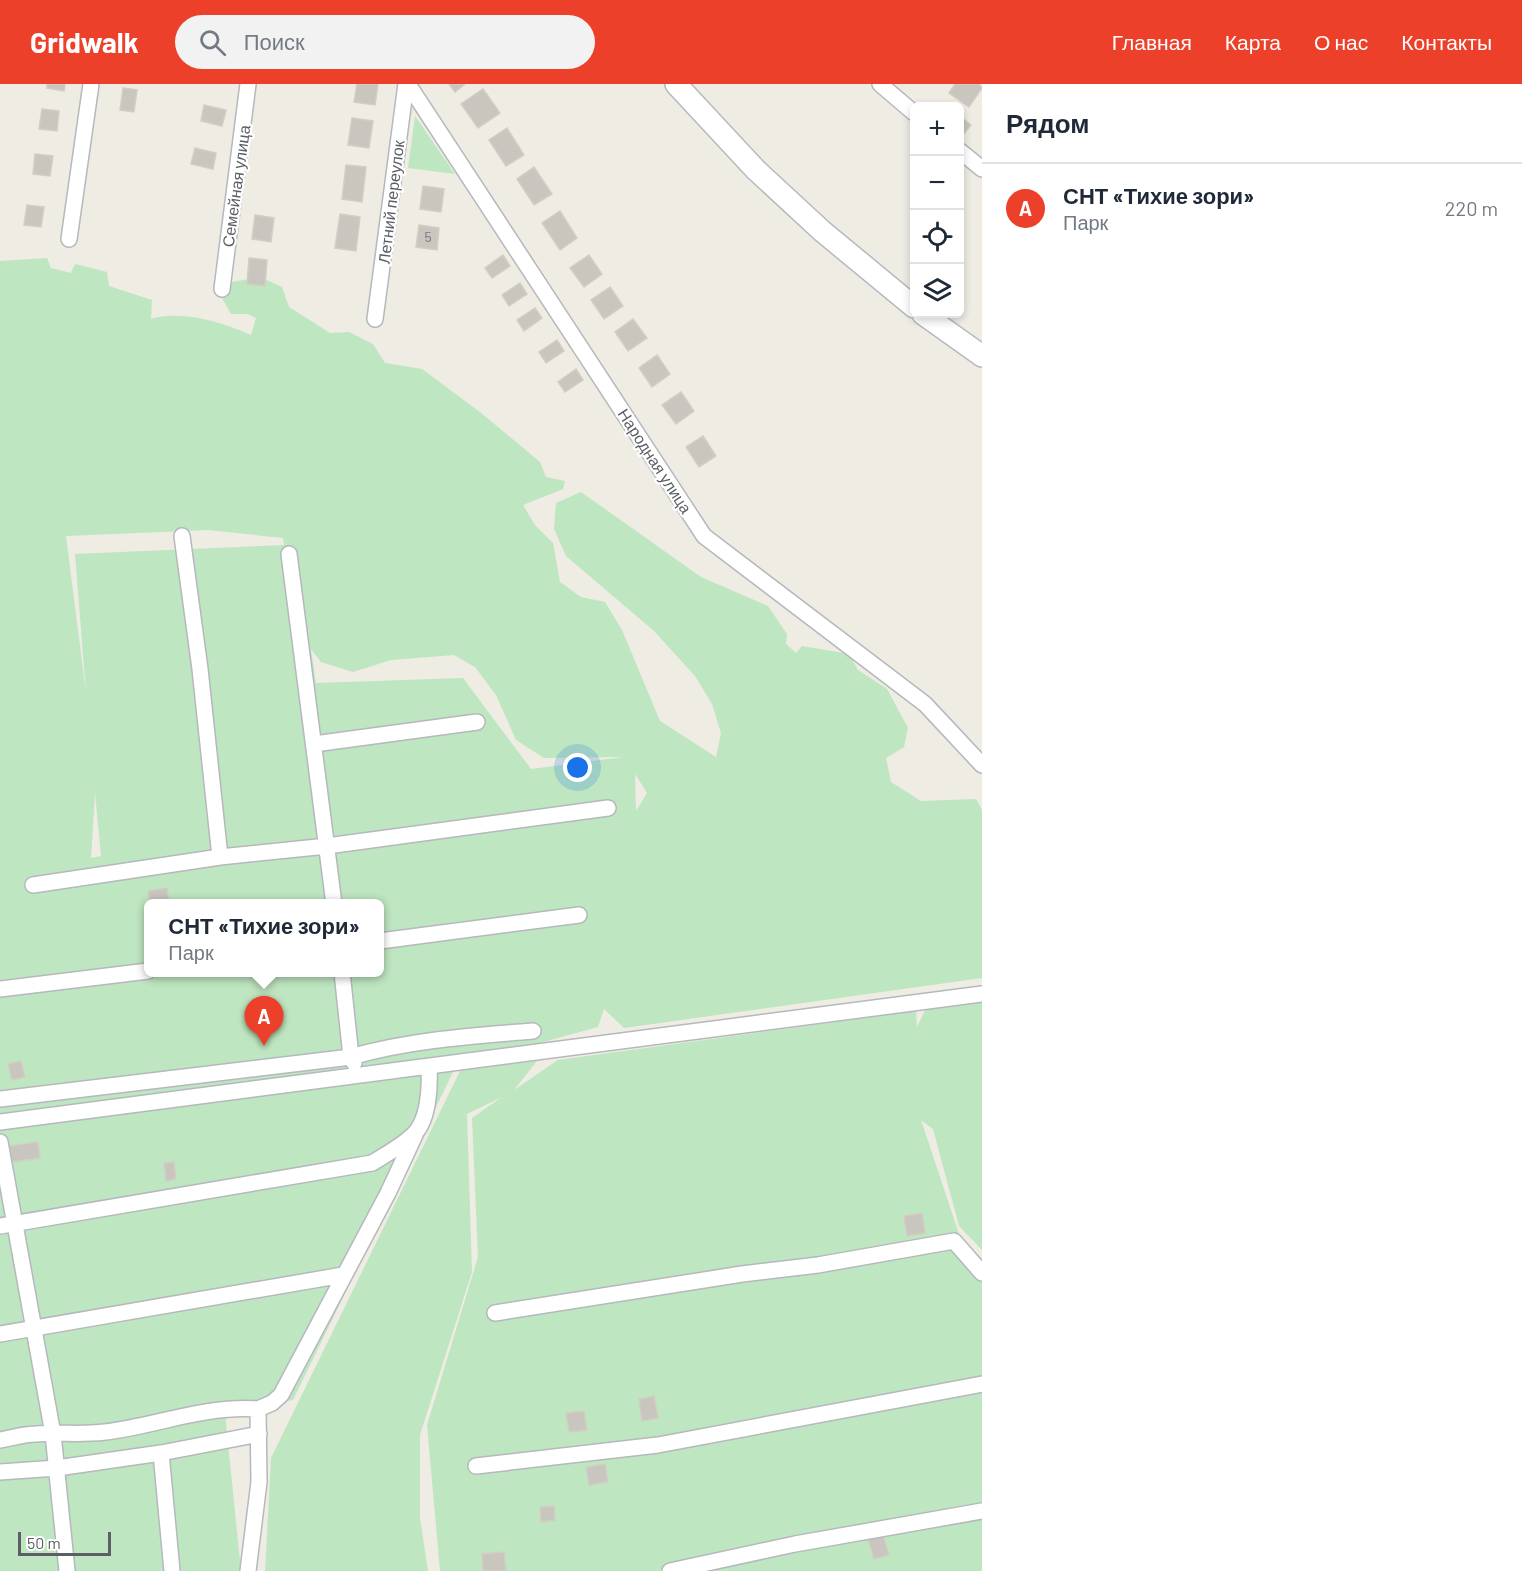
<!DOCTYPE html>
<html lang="ru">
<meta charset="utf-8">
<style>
body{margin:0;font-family:Barlow,sans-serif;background:#f2f2f3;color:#1f2937}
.controls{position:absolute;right:18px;top:18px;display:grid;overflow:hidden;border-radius:9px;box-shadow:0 3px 9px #0003}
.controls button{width:54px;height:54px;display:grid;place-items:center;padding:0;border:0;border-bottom:2px solid #e0e1e3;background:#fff;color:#1f2937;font:30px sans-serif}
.scale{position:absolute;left:18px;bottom:15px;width:93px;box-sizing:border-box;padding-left:6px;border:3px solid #5b5e64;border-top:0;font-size:16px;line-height:21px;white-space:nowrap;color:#5b5e64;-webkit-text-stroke:4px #fff;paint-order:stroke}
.you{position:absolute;left:578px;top:684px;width:21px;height:21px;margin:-15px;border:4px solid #fff;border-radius:50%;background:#1a73e8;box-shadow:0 0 0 9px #1a73e833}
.badge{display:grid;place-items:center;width:39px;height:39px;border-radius:50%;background:#ec402b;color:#fff;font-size:20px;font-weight:700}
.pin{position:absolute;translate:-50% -50px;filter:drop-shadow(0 2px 3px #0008)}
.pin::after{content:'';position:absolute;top:32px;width:21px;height:18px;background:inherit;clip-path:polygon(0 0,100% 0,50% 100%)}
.popup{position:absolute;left:144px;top:815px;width:240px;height:78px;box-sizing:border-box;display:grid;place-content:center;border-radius:9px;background:#fff;filter:drop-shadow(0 2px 4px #0005);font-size:20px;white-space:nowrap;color:#747a83}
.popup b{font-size:22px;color:#1f2937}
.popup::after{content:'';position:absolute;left:50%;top:100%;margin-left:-12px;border:12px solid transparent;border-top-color:#fff}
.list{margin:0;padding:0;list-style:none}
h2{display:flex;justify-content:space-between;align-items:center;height:78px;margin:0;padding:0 24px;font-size:26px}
h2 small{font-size:20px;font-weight:400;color:#747a83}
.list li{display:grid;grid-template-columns:39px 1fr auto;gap:18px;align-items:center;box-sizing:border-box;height:90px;padding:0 24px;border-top:2px solid #e0e1e3}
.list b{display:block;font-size:22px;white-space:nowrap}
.list p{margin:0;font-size:20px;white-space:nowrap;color:#747a83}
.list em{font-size:20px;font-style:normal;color:#747a83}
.icon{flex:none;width:33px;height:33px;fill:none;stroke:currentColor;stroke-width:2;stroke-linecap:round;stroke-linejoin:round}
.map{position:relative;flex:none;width:982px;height:1487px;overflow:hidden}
header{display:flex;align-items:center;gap:36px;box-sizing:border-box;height:84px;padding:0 30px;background:#ec402b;color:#fff}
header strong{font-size:28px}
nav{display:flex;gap:33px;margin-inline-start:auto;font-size:21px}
.search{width:420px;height:54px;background:#f2f2f3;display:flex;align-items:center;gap:15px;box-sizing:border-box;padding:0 21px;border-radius:33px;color:#747a83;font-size:22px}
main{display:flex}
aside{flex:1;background:#fff}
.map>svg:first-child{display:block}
.green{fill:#bee6c0;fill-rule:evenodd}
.building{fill:#c9c6c0;stroke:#d3cec1;stroke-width:1.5}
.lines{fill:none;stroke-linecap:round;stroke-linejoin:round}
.minor-casing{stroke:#b5b8bd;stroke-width:18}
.secondary-casing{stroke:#b6b9bf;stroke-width:24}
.minor{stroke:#fff;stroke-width:15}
.secondary{stroke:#fff;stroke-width:21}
.labels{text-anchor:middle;stroke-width:4.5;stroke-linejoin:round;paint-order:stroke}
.number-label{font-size:14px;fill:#76787b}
.street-label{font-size:16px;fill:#5b5e64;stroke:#fff}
</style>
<header>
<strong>Gridwalk</strong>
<div class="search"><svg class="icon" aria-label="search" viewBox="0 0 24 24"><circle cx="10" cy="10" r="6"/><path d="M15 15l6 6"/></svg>Поиск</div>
<nav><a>Главная</a><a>Карта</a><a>О нас</a><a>Контакты</a></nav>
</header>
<main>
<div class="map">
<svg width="982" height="1487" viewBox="0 0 982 1487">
<rect width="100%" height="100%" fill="#eeece3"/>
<path class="green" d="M 415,32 L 455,90 L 408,84 Z
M 47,174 L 51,184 L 71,189 L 75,180 L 107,188 L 109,202 L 152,216 L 151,235 C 182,226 221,238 251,251 L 256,234 L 247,230 L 231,230 L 222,214 L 226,199 L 260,193 L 282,203 L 289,223 L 330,249 L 349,248 L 373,260 L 385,279 L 422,285 L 480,328 L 540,378 L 546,393 L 565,397 L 563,405 L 523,421 L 535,441 L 553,459 L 560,498 L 581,513 L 605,518 L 622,546 L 660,637 L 716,673 L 721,649 L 712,620 L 695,592 L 654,547 L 566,472 L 554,445 L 556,419 L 581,408 L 701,493 L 768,522 L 787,550 L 786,560 L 796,569 L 802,562 L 849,570 L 858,586 L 887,605 L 908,644 L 904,663 L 886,674 L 891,698 L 921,717 L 976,715 L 982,726 L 982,894 L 624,944 L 604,925 L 598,943 L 456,982 L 293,1316 L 225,1329 L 241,1487 L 0,1487 L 0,177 ZM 208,446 L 283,454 L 284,461 L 75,470 L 86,609 L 66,452 ZM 311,565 L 321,578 L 353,588 L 391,576 L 454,571 L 475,583 L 496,611 L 516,656 L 544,674 L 623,673 L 531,685 L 463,594 L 316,599 ZM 635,690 L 647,709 L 636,727 ZM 95,709 L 101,772 L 91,774 ZM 148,820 L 380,820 L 380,888 L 148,888 Z
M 982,913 L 982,1166 L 959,1142 L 933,1045 L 921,1036 L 960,1153 L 982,1175 L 982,1487 L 440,1487 L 427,1341 L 478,1173 L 472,1034 L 502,1013 L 467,1030 L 472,1188 L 420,1351 L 420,1434 L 428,1487 L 265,1487 L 271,1374 L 461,985 L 537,977 L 514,1006 L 558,976 L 916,927 L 917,943 L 929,918 Z"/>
<path class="building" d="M 47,0 L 65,0 L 64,7 L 47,4 Z
M 357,0 L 378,0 L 375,21 L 354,18 Z
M 449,0 L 465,0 L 455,8 Z
M 955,0 L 979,0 L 982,4 L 969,23 L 949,9 Z
M 123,4 L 137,6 L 134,28 L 120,26 Z
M 483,5 L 500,29 L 478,44 L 461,20 Z
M 204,21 L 226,26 L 222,42 L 201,37 Z
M 42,25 L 59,27 L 57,47 L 39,45 Z
M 960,32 L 971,41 L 962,52 L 960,50 Z
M 352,34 L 373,37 L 369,64 L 348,61 Z
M 507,44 L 524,71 L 506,82 L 489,56 Z
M 195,64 L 216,69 L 213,85 L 191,80 Z
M 35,70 L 53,72 L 50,92 L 33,90 Z
M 346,81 L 366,83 L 362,118 L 342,115 Z
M 534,83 L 552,110 L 534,121 L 517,95 Z
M 423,102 L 444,105 L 441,128 L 420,125 Z
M 27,121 L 44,123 L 41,143 L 24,141 Z
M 560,127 L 577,154 L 560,166 L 542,139 Z
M 340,130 L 360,133 L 356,167 L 335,164 Z
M 255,131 L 274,134 L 271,158 L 252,155 Z
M 419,141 L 439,144 L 437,166 L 416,163 Z
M 503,171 L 510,182 L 492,194 L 485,184 Z
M 589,171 L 602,190 L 584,203 L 570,184 Z
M 249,174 L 267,176 L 265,202 L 247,200 Z
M 520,199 L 527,210 L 509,222 L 502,211 Z
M 610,203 L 623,222 L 604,235 L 591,216 Z
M 535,224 L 542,234 L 524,247 L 517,236 Z
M 633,235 L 647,254 L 628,267 L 615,248 Z
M 557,256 L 564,267 L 546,279 L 539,268 Z
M 657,271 L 670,290 L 652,303 L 639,284 Z
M 576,285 L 583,296 L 565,308 L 558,298 Z
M 681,308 L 694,327 L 676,340 L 662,321 Z
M 703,352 L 716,372 L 699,383 L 686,363 Z
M 167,804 L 169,820 L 150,820 L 148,807 Z
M 21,977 L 25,993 L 12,996 L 8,980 Z
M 38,1058 L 40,1074 L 12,1078 L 9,1062 Z
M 174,1078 L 176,1095 L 166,1097 L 164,1079 Z
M 922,1129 L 925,1149 L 907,1152 L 904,1132 Z
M 654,1312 L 658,1334 L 642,1337 L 639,1315 Z
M 584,1327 L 587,1346 L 569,1348 L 566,1329 Z
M 605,1380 L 608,1398 L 589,1401 L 586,1383 Z
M 554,1422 L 555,1436 L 541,1438 L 540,1423 Z
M 882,1448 L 889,1471 L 874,1475 L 867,1452 Z
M 504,1468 L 506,1487 L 483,1487 L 482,1470 Z"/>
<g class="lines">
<defs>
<path id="minor" d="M 408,0 L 704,452 L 925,620 L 982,681
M 880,0 L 914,29
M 960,67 L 982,85
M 69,155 L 91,0
M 222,205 L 248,0
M 375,235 L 406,0
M 182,452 L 200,585 L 220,773
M 289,470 L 334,820
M 314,660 L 477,638
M 33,801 L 220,773 L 327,762 L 608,724
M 380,857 L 579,831
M 342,888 L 351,973 L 354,979
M 0,905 L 148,887
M 0,1015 L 351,973 C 409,956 473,952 533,947
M 0,1038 L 982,910
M 0,1058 L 53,1350 L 67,1487
M 0,1142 L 372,1079 C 385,1071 400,1063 412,1052 C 429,1038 430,1003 429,984
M 495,1229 L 742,1190 L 818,1181 L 954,1157 L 982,1189
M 0,1250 L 343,1191
M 258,1325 L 272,1319 L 281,1311 L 388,1109 L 415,1051
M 0,1356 C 12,1354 24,1350 36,1350 C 59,1348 82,1351 105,1348 C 156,1342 205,1321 258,1325 L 259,1398 L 248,1487
M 161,1369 L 172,1487
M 476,1382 L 658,1361 L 982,1300
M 0,1388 L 57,1384 L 161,1369 L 259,1350
M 670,1487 L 795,1460 L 982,1427"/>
<path id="secondary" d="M 676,0 L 756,86 L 822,147 L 914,223
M 923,230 L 982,272"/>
</defs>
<use href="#minor" class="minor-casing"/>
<use href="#secondary" class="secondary-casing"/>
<use href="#minor" class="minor"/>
<use href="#secondary" class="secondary"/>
</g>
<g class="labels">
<g class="number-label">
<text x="428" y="158">5</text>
</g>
<g class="street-label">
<text transform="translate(236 102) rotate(-82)" y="6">Семейная улица</text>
<text transform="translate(391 118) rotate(-83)" y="6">Летний переулок</text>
<text transform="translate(655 377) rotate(57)" y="6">Народная улица</text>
</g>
</g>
</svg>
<div class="controls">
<button>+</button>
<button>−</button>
<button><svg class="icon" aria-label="locate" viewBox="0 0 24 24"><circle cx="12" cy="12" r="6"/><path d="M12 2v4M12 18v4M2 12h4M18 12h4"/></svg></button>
<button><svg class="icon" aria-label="layers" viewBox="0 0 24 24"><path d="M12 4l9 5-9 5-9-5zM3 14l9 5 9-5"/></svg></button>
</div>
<div class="scale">50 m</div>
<div class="you"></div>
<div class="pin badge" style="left:264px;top:962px">A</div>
<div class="popup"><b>СНТ «Тихие зори»</b>Парк</div>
</div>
<aside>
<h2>Рядом<small></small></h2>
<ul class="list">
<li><span class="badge">A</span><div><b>СНТ «Тихие зори»</b><p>Парк</p></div><em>220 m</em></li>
</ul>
</aside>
</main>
